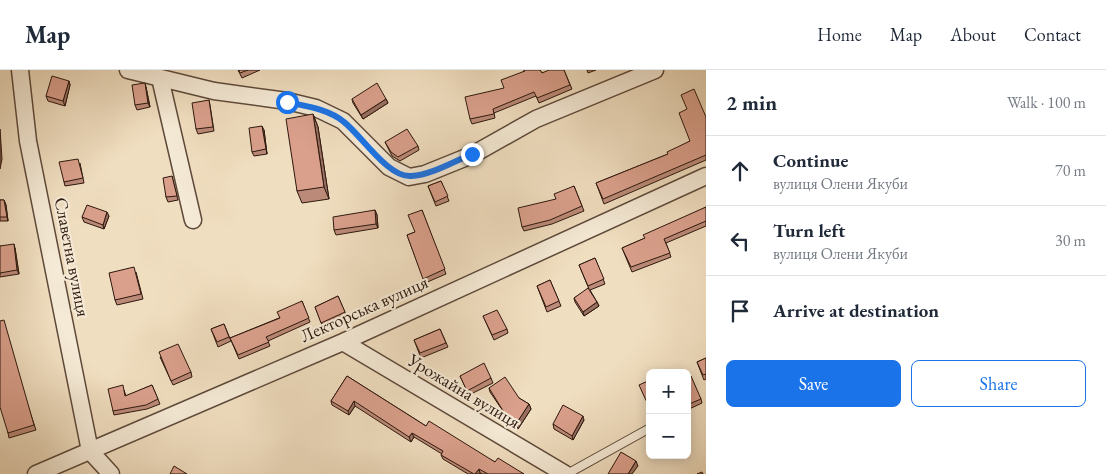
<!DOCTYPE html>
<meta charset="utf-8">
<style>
body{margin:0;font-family:"EB Garamond",serif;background:#f6f6f7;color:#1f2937}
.controls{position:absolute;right:15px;bottom:15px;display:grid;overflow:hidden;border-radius:8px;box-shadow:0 2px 12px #0003}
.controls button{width:45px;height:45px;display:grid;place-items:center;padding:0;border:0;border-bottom:1px solid #e0e1e3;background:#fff;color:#1f2937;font:25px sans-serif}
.stop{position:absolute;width:15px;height:15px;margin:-11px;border:4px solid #1a73e8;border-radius:50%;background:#fff}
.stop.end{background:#1a73e8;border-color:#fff;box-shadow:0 1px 5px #0008}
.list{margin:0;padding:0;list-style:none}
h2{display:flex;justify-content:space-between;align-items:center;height:65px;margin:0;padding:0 20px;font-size:21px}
h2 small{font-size:16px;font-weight:400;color:#747a83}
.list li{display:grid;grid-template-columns:32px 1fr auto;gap:15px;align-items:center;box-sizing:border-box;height:70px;padding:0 20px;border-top:1px solid #e0e1e3}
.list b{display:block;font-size:19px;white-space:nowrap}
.list p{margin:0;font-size:16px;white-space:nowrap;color:#747a83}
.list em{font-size:16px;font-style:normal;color:#747a83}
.actions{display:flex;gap:10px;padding:15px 20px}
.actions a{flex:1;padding:11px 0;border:1px solid #1a73e8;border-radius:8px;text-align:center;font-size:18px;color:#1a73e8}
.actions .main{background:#1a73e8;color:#fff}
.icon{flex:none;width:28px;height:28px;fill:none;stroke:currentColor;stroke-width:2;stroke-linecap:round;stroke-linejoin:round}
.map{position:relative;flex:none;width:706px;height:404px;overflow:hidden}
header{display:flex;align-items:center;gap:30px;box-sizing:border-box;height:70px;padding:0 25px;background:#fff;border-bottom:1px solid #e0e1e3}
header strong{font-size:24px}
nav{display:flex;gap:28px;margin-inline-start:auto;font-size:18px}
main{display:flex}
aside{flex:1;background:#fff}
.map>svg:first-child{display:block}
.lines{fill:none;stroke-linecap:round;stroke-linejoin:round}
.service-casing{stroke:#5e493a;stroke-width:10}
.minor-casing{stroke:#5e493a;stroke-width:19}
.service{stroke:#f5ead6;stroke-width:8}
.minor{stroke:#f5ead6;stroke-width:16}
.wall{fill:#bb8a78;stroke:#2d170d}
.shaded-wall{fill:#997062;stroke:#2d170d}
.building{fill:#daa08c;stroke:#2d170d}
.route{stroke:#1a73e8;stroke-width:6}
.labels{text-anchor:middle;stroke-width:4.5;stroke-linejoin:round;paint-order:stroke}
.street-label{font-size:18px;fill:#2d170d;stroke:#f5ead6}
</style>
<header>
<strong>Map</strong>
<nav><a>Home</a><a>Map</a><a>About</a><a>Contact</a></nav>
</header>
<main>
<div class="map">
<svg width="706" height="404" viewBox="0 0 706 404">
<rect width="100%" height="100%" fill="#f0dec0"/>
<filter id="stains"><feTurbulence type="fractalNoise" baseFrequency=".004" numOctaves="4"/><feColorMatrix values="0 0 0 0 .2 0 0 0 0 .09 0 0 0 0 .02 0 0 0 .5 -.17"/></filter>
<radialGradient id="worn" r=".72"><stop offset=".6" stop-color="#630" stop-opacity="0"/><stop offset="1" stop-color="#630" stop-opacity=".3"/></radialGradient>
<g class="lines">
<defs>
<path id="service" d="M 567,404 L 650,358"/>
<path id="minor" d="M 20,0 L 28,71 L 90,381 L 111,404
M 128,0 L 214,21 L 287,31 L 316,38 L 343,51 L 389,97 L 409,107 L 425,104 L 472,85 L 536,49 L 655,0
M 160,8 L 193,150
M 343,272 L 565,404
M 36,404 L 343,272 L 706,106"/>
</defs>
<use href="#service" class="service-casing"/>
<use href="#minor" class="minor-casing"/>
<use href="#service" class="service"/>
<use href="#minor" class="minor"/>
</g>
<path class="wall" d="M 238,0 L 260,0 L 242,8 Z
M 524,0 L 540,0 L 542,3 L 564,0 L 572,19 L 539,33 L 536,26 L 494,43 L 495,48 L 472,54 L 470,49 L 504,18 L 524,1 Z
M 587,0 L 596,0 L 588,3 Z
M 69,11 L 70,15 L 65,36 L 48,31 L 46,26 Z
M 146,17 L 150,37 L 137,40 L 135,35 Z
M 352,29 L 386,29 L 388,33 L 363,49 L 353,33 Z
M 209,30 L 210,35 L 214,61 L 198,64 L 196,59 Z
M 313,44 L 318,57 L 329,129 L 302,133 L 297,121 Z
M 706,47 L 706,90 L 604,134 L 596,113 L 668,84 L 690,71 Z
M 264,60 L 267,84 L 254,86 L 252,82 Z
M 385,72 L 418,76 L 419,80 L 400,91 L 392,86 Z
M 80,93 L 84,113 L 65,116 L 64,112 Z
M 172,106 L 178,130 L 168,132 L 166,127 Z
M 441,111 L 449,131 L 436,136 L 428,116 Z
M 574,116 L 584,141 L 552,154 L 524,161 L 522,157 L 556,129 Z
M 0,130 L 4,130 L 6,135 L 8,151 L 0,151 Z
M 706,137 L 706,156 L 666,173 L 671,187 L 632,202 L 622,178 L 645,168 Z
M 375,140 L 377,145 L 378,158 L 336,165 L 334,160 Z
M 422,140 L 446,204 L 425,213 L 407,165 L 415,162 Z
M 109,146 L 104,159 L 84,152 L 82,147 Z
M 0,176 L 15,178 L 19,204 L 0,207 Z
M 595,188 L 605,214 L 590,220 L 597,232 L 599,236 L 584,246 L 575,232 L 574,228 L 589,219 L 579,195 Z
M 136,202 L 143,229 L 117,235 L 115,230 Z
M 550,210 L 561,236 L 547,242 L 537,216 Z
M 338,226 L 347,247 L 323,257 L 315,237 Z
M 302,231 L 310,252 L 268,271 L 270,276 L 239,289 L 230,268 L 279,248 Z
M 483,246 L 507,259 L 508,263 L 494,270 Z
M 0,251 L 36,360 L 9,368 L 8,363 Z
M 224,254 L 231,271 L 218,277 L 211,259 Z
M 440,259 L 448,277 L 421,288 L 414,270 Z
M 160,287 L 191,302 L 192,307 L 173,315 Z
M 706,288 L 706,309 L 704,310 L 697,292 Z
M 347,306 L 426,356 L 495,392 L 524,404 L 482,404 L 480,403 L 480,404 L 468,404 L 443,389 L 441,385 L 442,384 L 414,367 L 411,372 L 355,336 L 349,345 L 332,335 L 331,331 Z
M 460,306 L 491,308 L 493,313 L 469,325 Z
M 687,308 L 701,329 L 702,333 L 687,340 Z
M 152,315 L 160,334 L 147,339 L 114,345 L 113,341 L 124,320 L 126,326 Z
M 489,318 L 519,328 L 529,334 L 531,339 L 518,359 L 505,351 L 503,347 L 505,344 L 490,322 Z
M 584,350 L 573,370 L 554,359 L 553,354 Z"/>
<path class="shaded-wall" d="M 69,11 L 70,15 L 65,36 L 63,31 Z
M 145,13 L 146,17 L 150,37 L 148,33 Z
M 386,29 L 388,33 L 363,49 L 361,45 Z
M 313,44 L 318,57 L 329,129 L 324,117 Z
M 262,56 L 264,60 L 267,84 L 266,79 Z
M 0,59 L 2,89 L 0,99 Z
M 4,130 L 6,135 L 8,151 L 7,147 Z
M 375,140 L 377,145 L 378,158 L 376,154 Z
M 107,142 L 109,146 L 104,159 L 103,155 Z
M 14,174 L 15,178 L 19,204 L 17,200 Z
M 597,232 L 599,236 L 584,246 L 583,242 Z
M 354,331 L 355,336 L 349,345 L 348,341 Z
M 529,334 L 531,339 L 518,359 L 516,354 Z
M 583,346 L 584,350 L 573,370 L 572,366 Z
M 412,363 L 414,367 L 411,372 L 409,367 Z
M 636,391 L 638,396 L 632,404 L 628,404 Z
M 479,399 L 480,403 L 480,404 L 475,404 Z"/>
<path class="building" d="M 239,0 L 248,0 L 240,3 Z
M 524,0 L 540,0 L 542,3 L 549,0 L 564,0 L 570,15 L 537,28 L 534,22 L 493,39 L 494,44 L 470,49 L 465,27 L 504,18 L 501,10 L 525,1 Z
M 52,6 L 69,11 L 63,31 L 46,26 Z
M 145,13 L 148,33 L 135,35 L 132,15 Z
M 377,13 L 386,29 L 361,45 L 352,29 Z
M 694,19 L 706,47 L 706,85 L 603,129 L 596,113 L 668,84 L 667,82 L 690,71 L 679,43 L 687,39 L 681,25 Z
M 209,30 L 213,57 L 196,59 L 192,33 Z
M 313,44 L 324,117 L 297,121 L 286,49 Z
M 262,56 L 266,79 L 252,82 L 249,58 Z
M 407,59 L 418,76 L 398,87 L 391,82 L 385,72 Z
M 78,89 L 83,108 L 64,112 L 59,92 Z
M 172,106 L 177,126 L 166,127 L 163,108 Z
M 441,111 L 448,126 L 435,132 L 428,116 Z
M 574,116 L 582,136 L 550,150 L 522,157 L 518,138 L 556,129 L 554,124 Z
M 0,130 L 4,130 L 7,147 L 0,147 Z
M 87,135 L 107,142 L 103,155 L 82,147 Z
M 706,137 L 706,151 L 664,169 L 670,183 L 631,197 L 622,178 L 645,168 L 643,165 Z
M 375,140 L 376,154 L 334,160 L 333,147 Z
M 422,140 L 445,199 L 423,209 L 407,165 L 415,162 L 408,145 Z
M 14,174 L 17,200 L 0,203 L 0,176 Z
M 595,188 L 604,209 L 588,216 L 579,195 Z
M 134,197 L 141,224 L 115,230 L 109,203 Z
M 550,210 L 559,231 L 546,237 L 537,216 Z
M 588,218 L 597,232 L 583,242 L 574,228 Z
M 338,226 L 345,242 L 321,253 L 315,237 Z
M 302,231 L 309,248 L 266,267 L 269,272 L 238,285 L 230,268 L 280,248 L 277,242 Z
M 497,240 L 507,259 L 492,265 L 483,246 Z
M 4,250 L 34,355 L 8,363 L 0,337 L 0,251 Z
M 224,254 L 229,267 L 217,272 L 211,259 Z
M 440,259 L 446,273 L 420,283 L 414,270 Z
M 178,274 L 191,302 L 171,311 L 159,282 Z
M 706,288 L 706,304 L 703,305 L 697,292 Z
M 484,293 L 491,308 L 467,321 L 460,306 Z
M 347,306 L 426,356 L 429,351 L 495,392 L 498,388 L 524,404 L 488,404 L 479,399 L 475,404 L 474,404 L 441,385 L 443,381 L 412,363 L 409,367 L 354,331 L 348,341 L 331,331 Z
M 691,306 L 701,329 L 687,335 L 687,308 Z
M 505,307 L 519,328 L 529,334 L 516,354 L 503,347 L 505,344 L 489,318 Z
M 650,310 L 650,339 L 639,315 Z
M 123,315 L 125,326 L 152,315 L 158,329 L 146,335 L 113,341 L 108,319 Z
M 563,335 L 583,346 L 572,366 L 553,354 Z
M 621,382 L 636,391 L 628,404 L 608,404 Z
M 174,396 L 187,404 L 170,404 Z
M 702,402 L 703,404 L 697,404 Z"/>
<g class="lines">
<path class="route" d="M 287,32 C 305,36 329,39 344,52 C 361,65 388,108 411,106 C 431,105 453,92 472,84"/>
</g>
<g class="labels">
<g class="street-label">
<text transform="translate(72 187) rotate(79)" y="6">Славетна вулиця</text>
<text transform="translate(364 239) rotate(-24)" y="6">Лекторська вулиця</text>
<text transform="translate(464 321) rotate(31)" y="6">Урожайна вулиця</text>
</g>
</g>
<rect width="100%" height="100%" filter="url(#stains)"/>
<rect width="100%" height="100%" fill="url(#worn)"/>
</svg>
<div class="controls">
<button>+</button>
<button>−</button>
</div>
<div class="stop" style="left:287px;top:32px"></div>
<div class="stop end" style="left:472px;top:84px"></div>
</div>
<aside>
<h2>2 min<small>Walk · 100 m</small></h2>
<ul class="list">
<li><svg class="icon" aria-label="ahead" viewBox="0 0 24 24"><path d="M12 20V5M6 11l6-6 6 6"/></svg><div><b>Continue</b><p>вулиця Олени Якуби</p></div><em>70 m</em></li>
<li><svg class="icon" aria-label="left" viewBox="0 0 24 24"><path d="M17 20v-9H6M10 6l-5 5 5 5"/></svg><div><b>Turn left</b><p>вулиця Олени Якуби</p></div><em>30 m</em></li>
<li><svg class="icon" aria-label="arrive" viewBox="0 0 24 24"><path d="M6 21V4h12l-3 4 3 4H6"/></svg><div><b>Arrive at destination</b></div></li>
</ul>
<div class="actions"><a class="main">Save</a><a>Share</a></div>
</aside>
</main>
